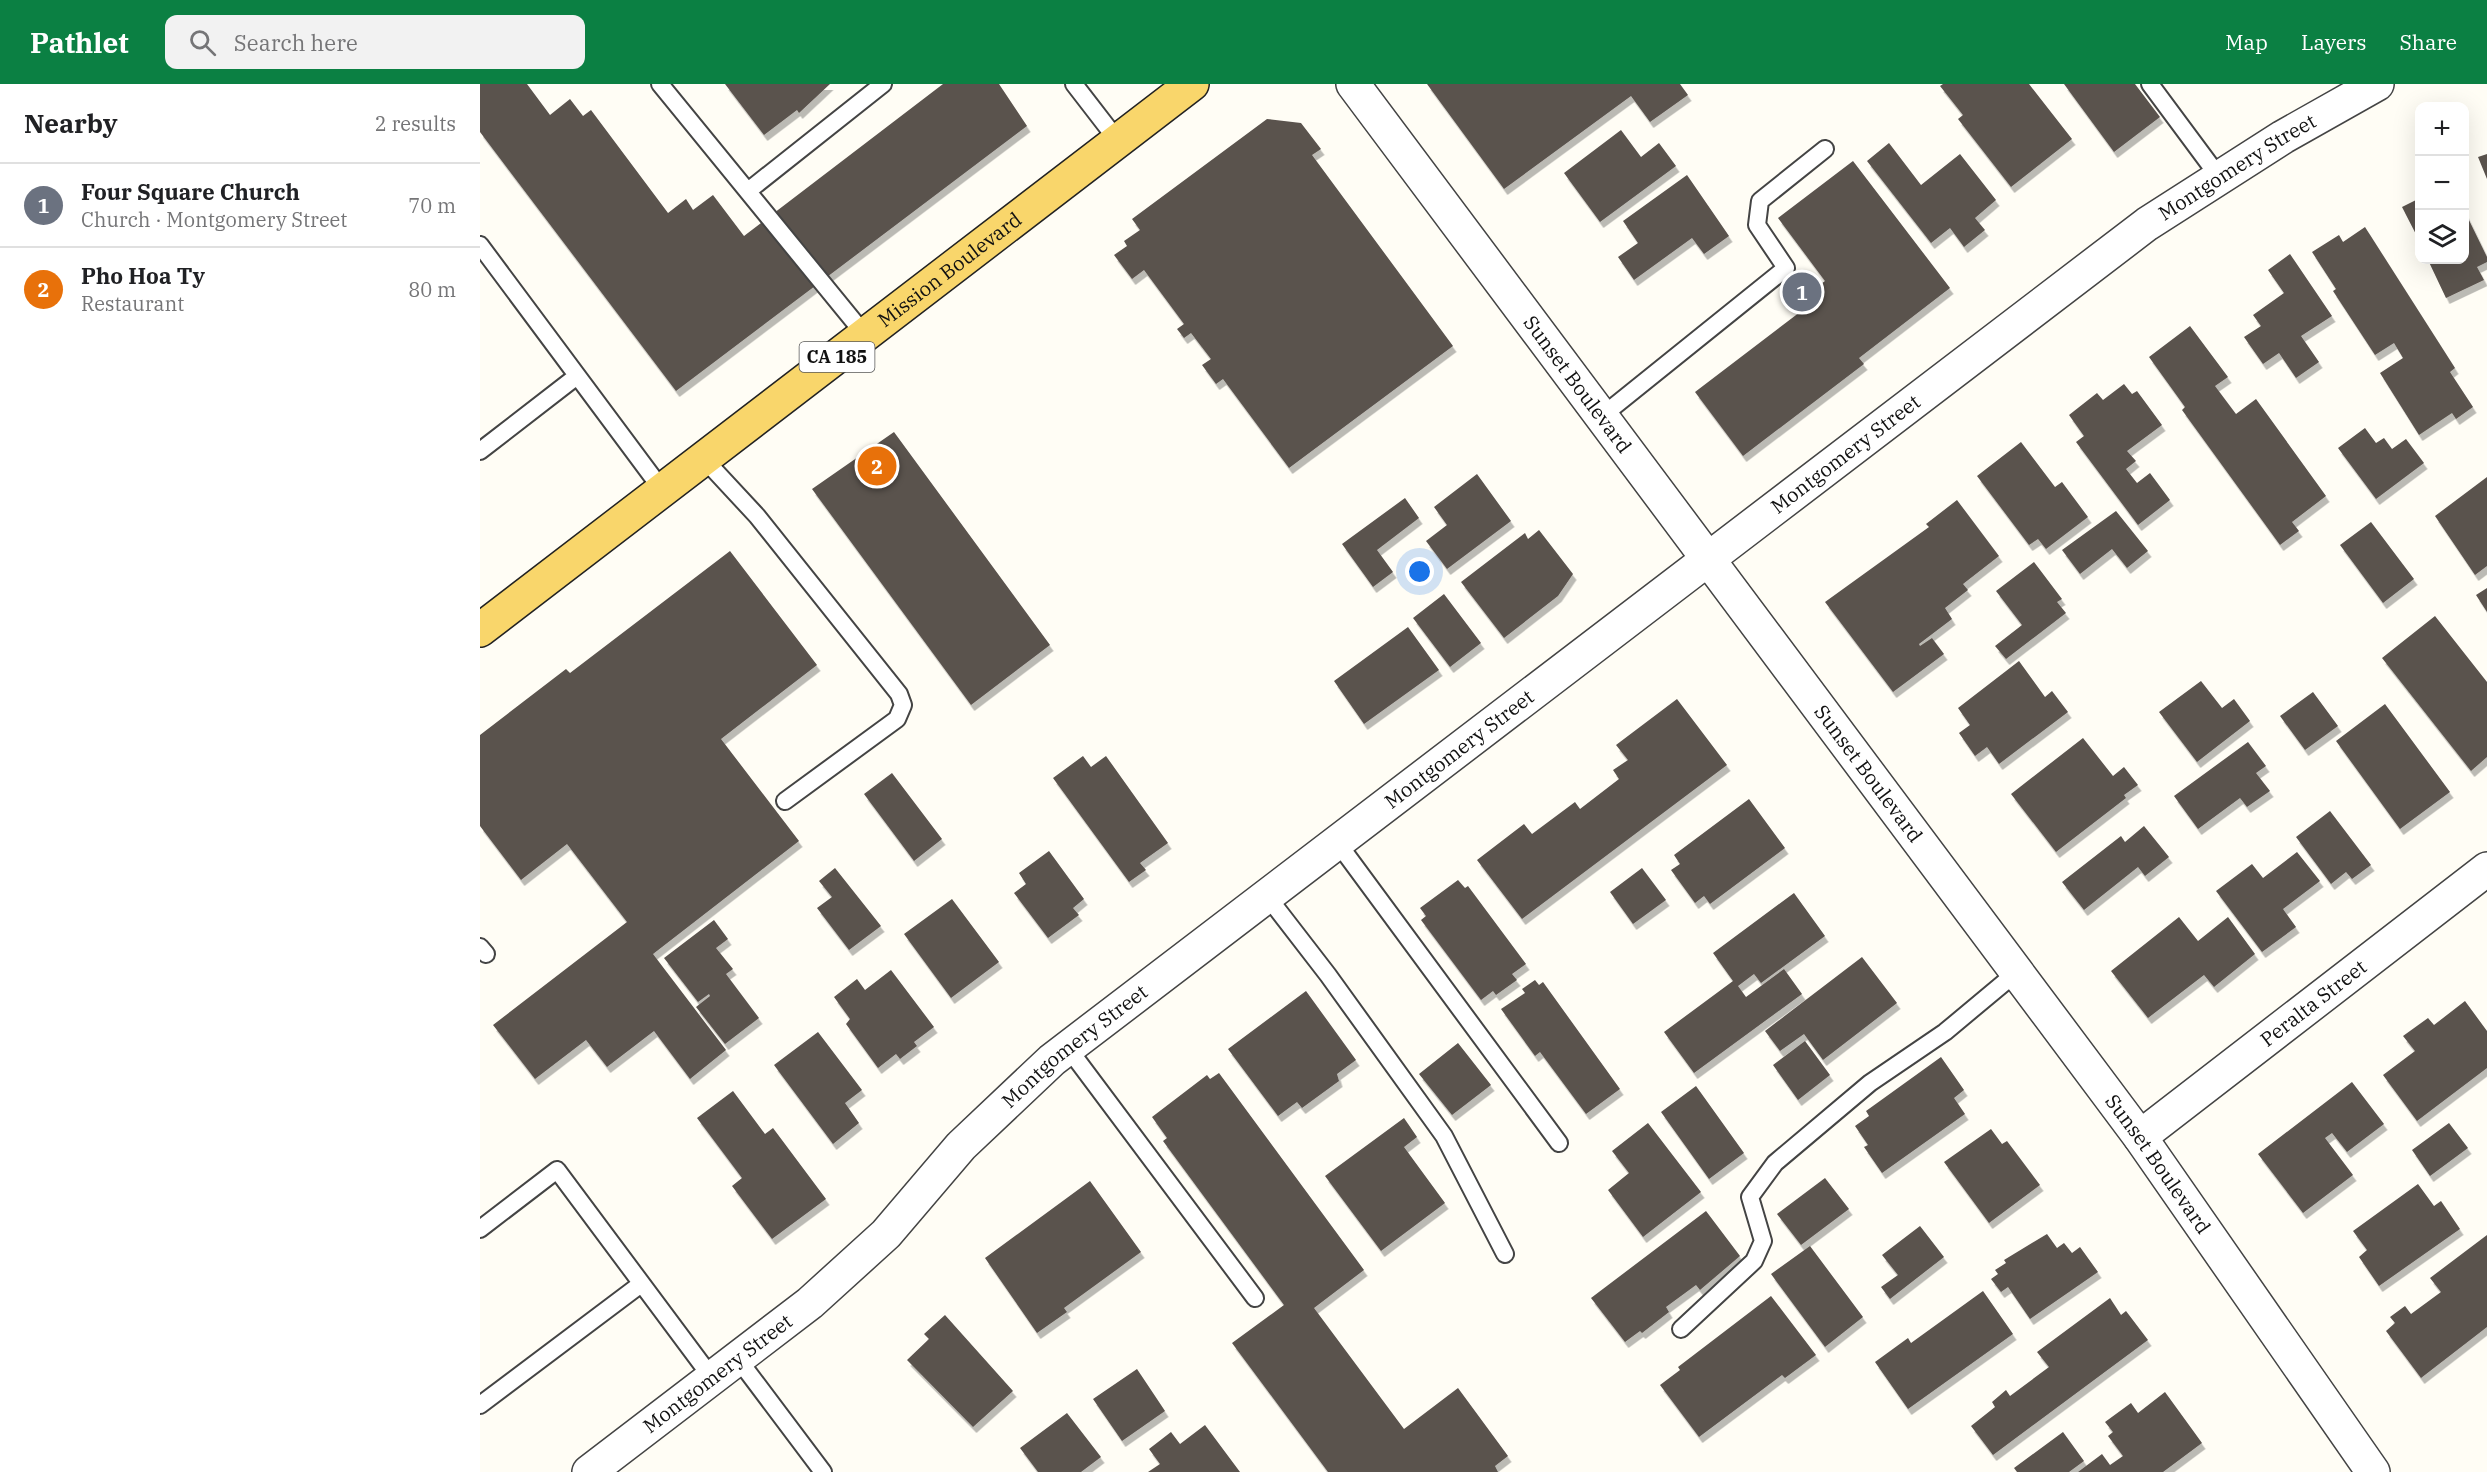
<!DOCTYPE html>
<meta charset="utf-8">
<style>
body{margin:0;font-family:"IBM Plex Serif",serif;background:#f2f2f2;color:#202124}
.controls{position:absolute;right:18px;top:18px;display:grid;overflow:hidden;border-radius:12px;box-shadow:0 6px 24px #0002}
.controls button{width:54px;height:54px;display:grid;place-items:center;padding:0;border:0;border-bottom:2px solid #e0e0e0;background:#fff;color:#202124;font:30px sans-serif}
.you{position:absolute;left:940px;top:488px;width:21px;height:21px;margin:-15px;border:4px solid #fff;border-radius:50%;background:#1a73e8;box-shadow:0 0 0 9px #1a73e833}
.badge{display:grid;place-items:center;width:39px;height:39px;border-radius:50%;background:#0b8043;color:#fff;font-size:20px;font-weight:700}
.pin{position:absolute;translate:-50% -50%;border:3px solid #fff;box-shadow:0 2px 6px #0006}
.list{margin:0;padding:0;list-style:none}
h2{display:flex;justify-content:space-between;align-items:center;height:78px;margin:0;padding:0 24px;font-size:26px}
h2 small{font-size:20px;font-weight:400;color:#757577}
.list li{display:grid;grid-template-columns:39px 1fr auto;gap:18px;align-items:center;box-sizing:border-box;height:84px;padding:0 24px;border-top:2px solid #e0e0e0}
.list b{display:block;font-size:22px;white-space:nowrap}
.list p{margin:0;font-size:20px;white-space:nowrap;color:#757577}
.list em{font-size:20px;font-style:normal;color:#757577}
.icon{flex:none;width:33px;height:33px;fill:none;stroke:currentColor;stroke-width:2;stroke-linecap:round;stroke-linejoin:round}
.map{position:relative;flex:none;width:2007px;height:1388px;overflow:hidden}
header{display:flex;align-items:center;gap:36px;box-sizing:border-box;height:84px;padding:0 30px;background:#0b8043;color:#fff}
header strong{font-size:28px}
nav{display:flex;gap:33px;margin-inline-start:auto;font-size:21px}
.search{width:420px;height:54px;background:#f2f2f2;display:flex;align-items:center;gap:15px;box-sizing:border-box;padding:0 21px;border-radius:12px;color:#757577;font-size:22px}
main{display:flex}
aside{flex:1;background:#fff}
.map>svg:first-child{display:block}
.building{fill:#5a524d;filter:url(#shadow)}
.lines{fill:none;stroke-linecap:round;stroke-linejoin:round}
.lane-casing{stroke:#444;stroke-width:20}
.street-casing{stroke:#444;stroke-width:36}
.primary-casing{stroke:#222;stroke-width:36}
.lane{stroke:#fff;stroke-width:16}
.street{stroke:#fff;stroke-width:33}
.primary{stroke:#f9d66b;stroke-width:33}
.labels{text-anchor:middle;stroke-width:6;stroke-linejoin:round;paint-order:stroke}
.shield{fill:#fff;stroke:#585858;stroke-width:1.5}
.shield-label{font-size:18px;font-weight:bold;fill:#111}
.street-label{font-size:20px;fill:#111;stroke:#fff}
</style>
<header>
<strong>Pathlet</strong>
<div class="search"><svg class="icon" aria-label="search" viewBox="0 0 24 24"><circle cx="10" cy="10" r="6"/><path d="M15 15l6 6"/></svg>Search here</div>
<nav><a>Map</a><a>Layers</a><a>Share</a></nav>
</header>
<main>
<aside>
<h2>Nearby<small>2 results</small></h2>
<ul class="list">
<li><span class="badge" style="background:#6b7280">1</span><div><b>Four Square Church</b><p>Church · Montgomery Street</p></div><em>70 m</em></li>
<li><span class="badge" style="background:#e8710a">2</span><div><b>Pho Hoa Ty</b><p>Restaurant</p></div><em>80 m</em></li>
</ul>
</aside>
<div class="map">
<svg width="2007" height="1388" viewBox="0 0 2007 1388">
<defs>
<filter id="shadow"><feDropShadow dx="3.5" dy="6" stdDeviation="0" flood-color="#0004"/></filter>
</defs>
<rect width="100%" height="100%" fill="#fffdf5"/>
<path class="building" d="M 0,0 L 47,0 L 70,31 L 90,15 L 103,32 L 111,26 L 188,129 L 206,115 L 213,126 L 233,111 L 264,152 L 463,0 L 519,0 L 547,42 L 196,307 L 0,48 Z
M 245,0 L 350,0 L 319,29 L 317,26 L 284,51 Z
M 947,0 L 1200,0 L 1208,11 L 1170,38 L 1151,12 L 1024,105 Z
M 1463,0 L 1549,0 L 1592,55 L 1531,103 L 1478,35 L 1483,31 L 1460,2 Z
M 1584,0 L 1655,0 L 1680,33 L 1634,68 Z
M 787,35 L 821,39 L 841,65 L 832,71 L 973,262 L 809,384 L 743,295 L 736,300 L 722,281 L 731,275 L 711,249 L 704,254 L 697,245 L 704,240 L 664,186 L 652,195 L 634,171 L 647,162 L 644,157 L 660,146 L 652,135 Z
M 1141,46 L 1161,73 L 1179,59 L 1196,82 L 1120,138 L 1084,89 Z
M 1409,59 L 1441,101 L 1480,70 L 1516,116 L 1495,134 L 1505,146 L 1484,163 L 1470,144 L 1451,159 L 1387,77 Z
M 2007,70 L 2007,95 L 1998,73 Z
M 1373,77 L 1470,204 L 1379,274 L 1384,280 L 1263,372 L 1215,308 L 1324,225 L 1318,217 L 1345,197 L 1298,134 Z
M 1207,91 L 1249,152 L 1224,170 L 1212,154 L 1154,196 L 1138,173 L 1158,159 L 1143,137 Z
M 1940,114 L 1940,158 L 1922,123 Z
M 1984,126 L 2007,173 L 2007,178 L 1997,183 L 2004,196 L 1966,214 L 1948,176 L 1984,176 Z
M 1885,143 L 1975,284 L 1970,288 L 1993,323 L 1976,335 L 1972,329 L 1939,351 L 1900,289 L 1923,274 L 1914,259 L 1895,271 L 1853,207 L 1856,205 L 1832,168 L 1859,151 L 1863,158 Z
M 1810,170 L 1852,232 L 1821,252 L 1839,278 L 1816,294 L 1799,269 L 1783,280 L 1764,253 L 1781,242 L 1773,231 L 1804,209 L 1788,186 Z
M 1710,242 L 1748,293 L 1735,302 L 1756,330 L 1776,315 L 1846,412 L 1812,438 L 1819,447 L 1800,461 L 1702,326 L 1705,323 L 1669,273 Z
M 1644,300 L 1652,310 L 1657,307 L 1682,341 L 1647,367 L 1656,377 L 1646,385 L 1657,399 L 1670,389 L 1690,416 L 1658,441 L 1596,358 L 1604,352 L 1589,331 L 1617,309 L 1623,316 Z
M 1885,344 L 1896,359 L 1904,354 L 1912,365 L 1926,355 L 1944,379 L 1896,415 L 1858,364 Z
M 414,348 L 570,561 L 491,621 L 332,405 Z
M 1541,358 L 1575,403 L 1582,398 L 1608,433 L 1566,465 L 1558,455 L 1549,461 L 1497,392 Z
M 997,390 L 1031,437 L 967,485 L 946,457 L 967,441 L 954,423 Z
M 2007,393 L 2007,482 L 1995,491 L 1955,432 Z
M 925,414 L 939,434 L 897,466 L 913,488 L 893,503 L 862,460 Z
M 1477,416 L 1519,472 L 1483,500 L 1488,506 L 1465,524 L 1472,535 L 1439,560 L 1440,562 L 1452,554 L 1464,570 L 1413,608 L 1345,518 L 1449,443 L 1446,440 Z
M 1636,427 L 1668,467 L 1647,484 L 1632,465 L 1600,490 L 1582,466 Z
M 1891,438 L 1934,495 L 1903,519 L 1860,461 Z
M 1059,446 L 1093,490 L 1078,512 L 1024,554 L 981,498 L 1045,449 L 1048,455 Z
M 250,467 L 337,581 L 241,655 L 319,757 L 173,870 L 246,966 L 210,995 L 174,947 L 127,983 L 106,956 L 55,995 L 13,941 L 147,838 L 87,760 L 41,796 L 0,742 L 0,651 L 86,585 L 90,589 Z
M 1554,478 L 1582,515 L 1577,518 L 1586,529 L 1526,575 L 1515,562 L 1542,541 L 1516,507 Z
M 2007,504 L 2007,528 L 1996,511 Z
M 964,510 L 1001,559 L 970,583 L 933,534 Z
M 1955,532 L 2007,598 L 2007,673 L 1991,687 L 1902,574 Z
M 928,543 L 959,586 L 884,640 L 854,597 Z
M 1539,577 L 1565,613 L 1572,607 L 1588,628 L 1519,680 L 1507,663 L 1495,672 L 1479,649 L 1490,641 L 1478,624 Z
M 1721,597 L 1742,624 L 1754,615 L 1770,637 L 1717,678 L 1679,628 Z
M 1833,608 L 1858,642 L 1825,666 L 1800,632 Z
M 1197,615 L 1247,681 L 1042,835 L 997,776 L 1044,740 L 1052,750 L 1095,718 L 1100,725 L 1139,695 L 1133,686 L 1148,676 L 1136,661 Z
M 1905,620 L 1970,708 L 1920,745 L 1856,657 Z
M 1603,654 L 1633,692 L 1644,683 L 1658,701 L 1644,711 L 1646,714 L 1576,768 L 1531,710 Z
M 1768,658 L 1786,682 L 1776,689 L 1790,707 L 1767,723 L 1760,714 L 1718,745 L 1694,712 Z
M 603,672 L 611,683 L 626,672 L 688,759 L 660,779 L 666,786 L 649,798 L 573,694 Z
M 412,689 L 462,755 L 434,777 L 384,710 Z
M 1269,715 L 1305,764 L 1230,820 L 1224,812 L 1215,819 L 1191,786 L 1200,780 L 1194,771 Z
M 1850,727 L 1891,781 L 1872,795 L 1866,788 L 1851,800 L 1816,753 Z
M 1664,742 L 1689,773 L 1665,792 L 1658,783 L 1604,826 L 1582,798 L 1641,752 L 1645,758 Z
M 569,767 L 604,815 L 593,824 L 599,831 L 568,854 L 534,809 L 546,800 L 539,789 Z
M 1817,768 L 1840,797 L 1803,825 L 1816,843 L 1782,868 L 1736,807 L 1772,780 L 1783,794 Z
M 355,784 L 401,842 L 369,866 L 337,824 L 352,813 L 339,797 Z
M 1162,784 L 1186,816 L 1153,840 L 1130,808 Z
M 978,796 L 985,804 L 988,802 L 1046,880 L 1032,890 L 1037,896 L 1016,911 L 1013,907 L 1001,916 L 941,836 L 946,832 L 940,824 Z
M 1314,809 L 1345,852 L 1281,899 L 1274,890 L 1258,902 L 1266,913 L 1304,885 L 1322,910 L 1214,989 L 1184,948 L 1253,897 L 1233,869 Z
M 472,815 L 519,878 L 471,914 L 424,850 Z
M 1699,833 L 1718,857 L 1748,833 L 1775,870 L 1734,903 L 1724,891 L 1668,934 L 1631,887 Z
M 234,836 L 248,855 L 236,864 L 253,885 L 246,890 L 279,934 L 245,960 L 216,923 L 230,912 L 229,910 L 218,918 L 184,874 Z
M 1382,873 L 1417,919 L 1343,976 L 1324,950 L 1300,967 L 1285,947 Z
M 411,886 L 454,943 L 434,958 L 437,962 L 420,975 L 416,970 L 398,984 L 366,940 L 370,935 L 354,913 L 377,895 L 385,906 Z
M 1055,896 L 1059,901 L 1063,898 L 1140,1005 L 1106,1030 L 1060,968 L 1055,972 L 1021,925 L 1045,909 L 1042,905 Z
M 826,907 L 876,976 L 857,990 L 859,997 L 822,1024 L 817,1018 L 798,1032 L 748,965 Z
M 1985,917 L 2007,947 L 2007,984 L 1937,1037 L 1903,991 L 1935,967 L 1923,952 L 1948,934 L 1954,941 Z
M 338,948 L 382,1006 L 365,1019 L 379,1039 L 353,1060 L 294,981 Z
M 1325,957 L 1350,991 L 1318,1016 L 1293,981 Z
M 978,959 L 1011,1001 L 972,1031 L 939,990 Z
M 1461,973 L 1484,1006 L 1474,1014 L 1485,1030 L 1402,1089 L 1384,1063 L 1388,1061 L 1375,1042 L 1389,1032 L 1386,1027 Z
M 739,989 L 884,1186 L 834,1224 L 924,1345 L 978,1304 L 1028,1372 L 1015,1382 L 1018,1388 L 848,1388 L 752,1259 L 804,1221 L 683,1057 L 687,1054 L 672,1033 L 727,991 L 730,995 Z
M 1872,998 L 1904,1040 L 1867,1068 L 1852,1049 L 1845,1054 L 1873,1091 L 1823,1129 L 1778,1070 Z
M 1216,1002 L 1264,1069 L 1229,1095 L 1181,1028 Z
M 253,1007 L 285,1050 L 293,1044 L 346,1115 L 292,1155 L 252,1102 L 262,1094 L 217,1034 Z
M 924,1034 L 937,1053 L 924,1063 L 965,1119 L 901,1167 L 845,1092 Z
M 1168,1039 L 1221,1108 L 1163,1153 L 1128,1106 L 1149,1089 L 1132,1067 Z
M 1969,1039 L 1988,1064 L 1950,1092 L 1932,1066 Z
M 1511,1045 L 1522,1060 L 1527,1057 L 1560,1101 L 1509,1139 L 1464,1078 Z
M 1345,1094 L 1369,1125 L 1321,1161 L 1297,1130 Z
M 610,1097 L 661,1168 L 584,1224 L 587,1228 L 557,1249 L 505,1174 Z
M 1938,1100 L 1954,1122 L 1961,1117 L 1980,1145 L 1899,1202 L 1879,1173 L 1887,1166 L 1873,1147 Z
M 1226,1127 L 1260,1172 L 1220,1206 L 1216,1201 L 1186,1223 L 1189,1228 L 1162,1249 L 1160,1247 L 1145,1258 L 1111,1214 Z
M 1440,1142 L 1464,1173 L 1410,1215 L 1401,1203 L 1418,1191 L 1402,1171 Z
M 1567,1150 L 1577,1164 L 1584,1159 L 1592,1169 L 1600,1163 L 1618,1188 L 1550,1235 L 1528,1203 L 1521,1208 L 1511,1195 L 1518,1190 L 1515,1186 L 1526,1179 L 1524,1176 Z
M 2007,1151 L 2007,1243 L 1941,1294 L 1906,1247 L 1915,1239 L 1910,1233 L 1925,1222 L 1931,1230 L 1961,1208 L 1950,1194 Z
M 1330,1162 L 1383,1233 L 1345,1263 L 1291,1190 Z
M 1503,1207 L 1533,1250 L 1428,1325 L 1395,1278 L 1428,1254 L 1431,1259 Z
M 1291,1212 L 1336,1271 L 1305,1294 L 1302,1291 L 1219,1353 L 1180,1301 L 1200,1286 L 1198,1283 Z
M 1630,1214 L 1641,1231 L 1646,1227 L 1668,1256 L 1513,1371 L 1491,1342 L 1515,1323 L 1512,1318 L 1526,1306 L 1530,1312 L 1569,1283 L 1557,1268 Z
M 465,1231 L 533,1307 L 493,1343 L 427,1276 L 449,1255 L 444,1250 Z
M 657,1285 L 685,1327 L 642,1357 L 613,1315 Z
M 1685,1308 L 1722,1359 L 1683,1388 L 1598,1388 L 1622,1370 L 1630,1381 L 1643,1372 L 1628,1352 L 1633,1348 L 1625,1338 L 1651,1319 L 1658,1329 Z
M 587,1329 L 621,1373 L 601,1388 L 558,1388 L 540,1364 Z
M 725,1341 L 760,1388 L 668,1388 L 680,1380 L 669,1365 L 691,1348 L 700,1360 Z
M 1583,1348 L 1604,1377 L 1589,1388 L 1537,1388 L 1534,1384 Z"/>
<g class="lines">
<defs>
<path id="lane" d="M 180,0 L 385,251
M 594,0 L 638,57
M 1670,0 L 1739,93
M 268,107 L 403,0
M 0,161 L 183,407
M 1122,332 L 1306,184 L 1277,141 L 1280,117 L 1345,65
M 0,367 L 97,292
M 225,376 L 277,432 L 419,610 L 423,621 L 417,635 L 305,717
M 857,758 L 1079,1059
M 787,812 L 848,891 L 964,1052 L 1025,1170
M 0,863 L 6,870
M 588,964 L 775,1214
M 0,1145 L 77,1086 L 232,1294
M 1201,1245 L 1274,1177 L 1283,1157 L 1270,1113 L 1295,1079 L 1390,999 L 1465,948 L 1537,888
M 258,1275 L 343,1388
M 0,1321 L 161,1200"/>
<g id="street">
<path id="s1" d="M 873,0 L 1660,1053 L 1893,1388"/>
<path id="s2" d="M 1660,1053 L 2007,785"/>
<path id="s3" d="M 109,1388 L 330,1219 L 406,1150 L 481,1062 L 572,976 L 1667,140 L 1803,53 L 1897,0"/>
</g>
<g id="primary">
<path id="s4" d="M 0,546 L 712,0"/>
</g>
</defs>
<use href="#lane" class="lane-casing"/>
<use href="#street" class="street-casing"/>
<use href="#primary" class="primary-casing"/>
<use href="#lane" class="lane"/>
<use href="#street" class="street"/>
<use href="#primary" class="primary"/>
</g>
<g class="labels">
<rect class="shield" x="319.5" y="258" width="75" height="30" rx="4.5"/>
<g class="shield-label">
<text x="357" y="279">CA 185</text>
</g>
<g class="street-label">
<text dy="7" stroke="none"><textPath href="#s3" startOffset="2106">Montgomery Street</textPath></text>
<text dy="7" stroke="none"><textPath href="#s4" startOffset="592">Mission Boulevard</textPath></text>
<text dy="7" stroke="none"><textPath href="#s1" startOffset="375">Sunset Boulevard</textPath></text>
<text dy="7" stroke="none"><textPath href="#s3" startOffset="1620">Montgomery Street</textPath></text>
<text dy="7" stroke="none"><textPath href="#s3" startOffset="1134">Montgomery Street</textPath></text>
<text dy="7" stroke="none"><textPath href="#s1" startOffset="861">Sunset Boulevard</textPath></text>
<text dy="7" stroke="none"><textPath href="#s2" startOffset="219">Peralta Street</textPath></text>
<text dy="7" stroke="none"><textPath href="#s3" startOffset="648">Montgomery Street</textPath></text>
<text dy="7" stroke="none"><textPath href="#s1" startOffset="1347">Sunset Boulevard</textPath></text>
<text dy="7" stroke="none"><textPath href="#s3" startOffset="162">Montgomery Street</textPath></text>
</g>
</g>
</svg>
<div class="controls">
<button>+</button>
<button>−</button>
<button><svg class="icon" aria-label="layers" viewBox="0 0 24 24"><path d="M12 4l9 5-9 5-9-5zM3 14l9 5 9-5"/></svg></button>
</div>
<div class="you"></div>
<div class="pin badge" style="left:1322px;top:208px;background:#6b7280">1</div>
<div class="pin badge" style="left:397px;top:382px;background:#e8710a">2</div>
</div>
</main>
